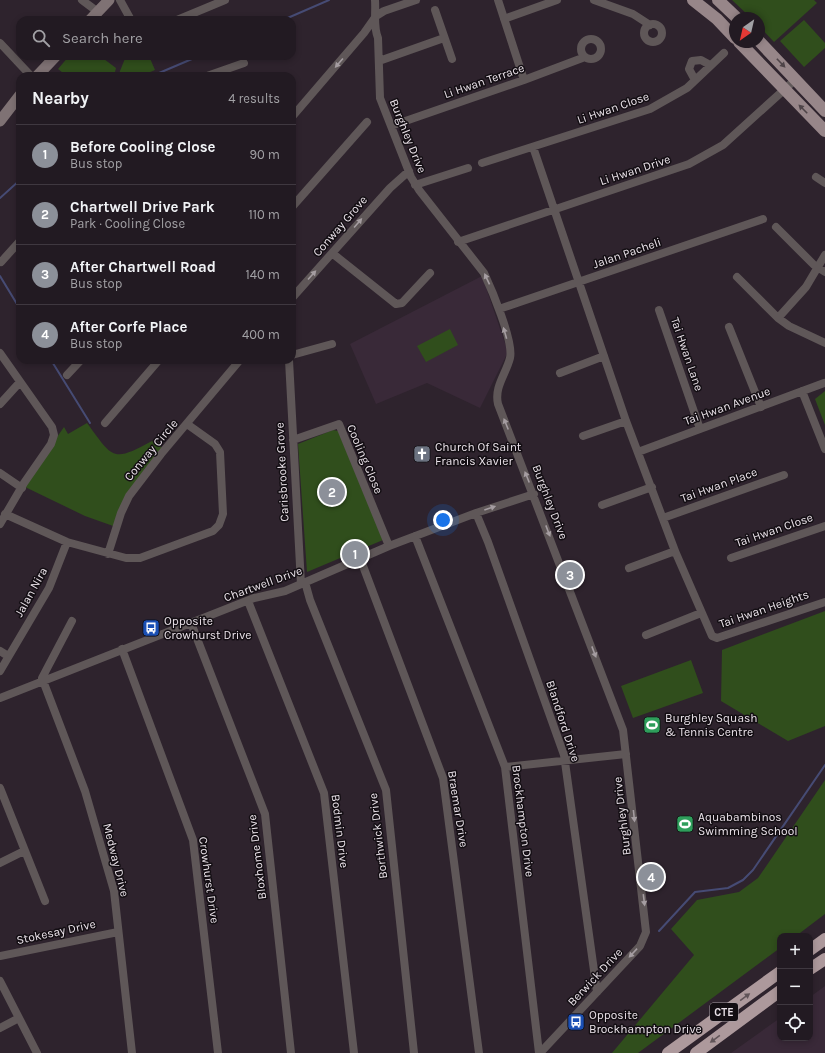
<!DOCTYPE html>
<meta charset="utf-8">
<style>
body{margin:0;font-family:Karla,sans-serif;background:#2a232a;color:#f1f3f6}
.controls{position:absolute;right:12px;bottom:12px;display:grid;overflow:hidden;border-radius:8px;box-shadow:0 2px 6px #0003}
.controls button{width:36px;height:36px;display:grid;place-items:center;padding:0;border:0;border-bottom:1px solid #3f3840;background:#221a22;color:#f1f3f6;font:20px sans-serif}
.compass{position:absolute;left:729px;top:12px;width:36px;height:36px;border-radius:50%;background:#221a22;box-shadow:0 2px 6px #0003;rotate:214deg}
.you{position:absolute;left:443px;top:520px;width:14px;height:14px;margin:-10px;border:3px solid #fff;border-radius:50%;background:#1a73e8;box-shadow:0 0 0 6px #1a73e833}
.badge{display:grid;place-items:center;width:26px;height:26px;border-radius:50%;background:#8c9099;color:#fff;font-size:13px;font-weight:700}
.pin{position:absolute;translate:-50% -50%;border:2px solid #fff;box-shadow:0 1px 4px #0006}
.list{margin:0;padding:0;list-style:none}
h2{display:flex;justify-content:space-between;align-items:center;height:52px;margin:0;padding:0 16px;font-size:17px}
h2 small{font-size:13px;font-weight:400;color:#a2a1a5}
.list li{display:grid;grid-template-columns:26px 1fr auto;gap:12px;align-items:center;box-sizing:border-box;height:60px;padding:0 16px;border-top:1px solid #3f3840}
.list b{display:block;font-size:15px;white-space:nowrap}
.list p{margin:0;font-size:13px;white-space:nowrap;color:#a2a1a5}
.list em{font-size:13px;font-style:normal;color:#a2a1a5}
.icon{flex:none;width:22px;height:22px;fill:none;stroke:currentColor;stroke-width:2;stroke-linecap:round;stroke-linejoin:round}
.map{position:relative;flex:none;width:825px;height:1053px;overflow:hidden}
.search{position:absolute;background:#221a22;box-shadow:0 2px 6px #0003;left:16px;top:16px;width:280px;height:44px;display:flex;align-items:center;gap:10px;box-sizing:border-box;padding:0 14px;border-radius:12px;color:#a2a1a5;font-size:15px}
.panel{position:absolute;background:#221a22;box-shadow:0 2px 6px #0003;left:16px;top:72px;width:280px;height:292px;border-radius:12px}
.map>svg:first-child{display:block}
.built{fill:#392938}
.green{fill:#304e1c}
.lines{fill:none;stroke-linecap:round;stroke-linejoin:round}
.stream{stroke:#464b74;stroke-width:2}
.street{stroke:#5f5758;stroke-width:8}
.secondary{stroke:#7f7274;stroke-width:11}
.primary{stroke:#978689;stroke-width:12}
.highway{stroke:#ad999c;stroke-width:12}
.oneway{fill:#a59da1}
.oneway2{fill:#4e4448}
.oneway3{fill:#605458}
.labels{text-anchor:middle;stroke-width:3;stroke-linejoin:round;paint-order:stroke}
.shield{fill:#130e13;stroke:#aaa3aa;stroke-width:1}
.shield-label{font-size:11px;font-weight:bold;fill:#ebe3ea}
.street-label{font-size:12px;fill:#ebe3ea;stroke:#130e13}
.poi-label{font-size:12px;fill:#ebe3ea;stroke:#130e13;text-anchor:start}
</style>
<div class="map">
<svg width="825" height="1053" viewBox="0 0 825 1053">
<rect width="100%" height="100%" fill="#2e232d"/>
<path class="built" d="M 482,276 L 507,349 L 507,354 L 480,408 L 427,383 L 376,404 L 350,344 Z
M 825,986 L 825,1053 L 731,1053 L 780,1018 L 780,1038 L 810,1038 L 810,997 Z"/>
<path class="green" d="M 732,0 L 814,0 L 817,3 L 774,42 L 759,26 L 759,18 L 751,18 Z
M 804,20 L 825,43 L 825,48 L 804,67 L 780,41 Z
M 69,56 L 100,56 L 116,68 L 114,76 L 67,76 L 58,69 Z
M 126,56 L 149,56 L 155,70 L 141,76 L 118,76 Z
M 450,329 L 458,345 L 426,362 L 417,346 Z
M 825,391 L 825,425 L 815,399 Z
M 87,423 C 113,458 112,463 152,441 L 164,449 L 131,489 L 116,527 L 85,516 L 23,486 L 64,427 L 68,434 Z
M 333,430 L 338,431 L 383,540 L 307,572 L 298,444 Z
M 825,611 L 825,726 L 788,741 L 721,701 L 722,650 Z
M 691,660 L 703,693 L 633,718 L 621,686 Z
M 825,780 L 825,914 L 796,936 L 780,936 L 780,948 L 638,1053 L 612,1053 L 694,955 L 671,929 L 697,900 L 739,892 L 758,878 Z"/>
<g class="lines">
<path class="stream" d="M 283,20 L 329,0
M 152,76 L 199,56
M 0,198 L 20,180
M 0,276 L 20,309
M 51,360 L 90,423
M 659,931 L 695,892 L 728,888 L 743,880 L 753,870 L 825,765"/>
<path class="street" d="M 82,0 L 98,12
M 120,0 L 131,20
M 375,0 C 376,13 373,26 378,38 L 380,98 L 411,177 L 419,190 L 484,273 C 491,288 514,342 510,358 C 506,374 494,387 498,404 L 623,730 L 646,932 L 640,946 L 540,1053
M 498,0 L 524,80
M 594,0 L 633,14 L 650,25
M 435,10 L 452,59
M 504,19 L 557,0
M 177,20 L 225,0
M644 33a9 9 0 1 1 18 0a9 9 0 1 1-18 0Z
M581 49a10 10 0 1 1 20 0a10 10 0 1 1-20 0Z
M 0,43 L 31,76
M 379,61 L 444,38
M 207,76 L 244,63
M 695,80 L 689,69 L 692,61 L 701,60 L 710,65
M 292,117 L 364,33 L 376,16 L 384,11 L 416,0
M 391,126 L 524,80 L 585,57
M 533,147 L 626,421 L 675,551 L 712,636 L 717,638 L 825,602
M 482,163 L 650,109 L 687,88 L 724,53
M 816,177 L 825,183
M 415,185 L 468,168
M 292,207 L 367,122
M 776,227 L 814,265 L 825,272
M 458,242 L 689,164 L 723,145 L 796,79
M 332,253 L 396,304 L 402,303 L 430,273
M 1,262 L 20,241
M 737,277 L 778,318 L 789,326 L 825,343
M 292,298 L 390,188 L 409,171
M 499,309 L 763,219
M 659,310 L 700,429
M 778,318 L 806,287 L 825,255
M 729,327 L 761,407
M 0,353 L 52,427 L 54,435 L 51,444 L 24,483 L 0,524
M 292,355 L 332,344
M 289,360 L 301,584
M 560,373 L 604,356
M 67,375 L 81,360
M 802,391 L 825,449
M 0,404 L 20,382
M 105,423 L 159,360
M 583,436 L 626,421
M 293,440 L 339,424 L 389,546
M 638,452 L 824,383
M 0,473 L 22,488
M 602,505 L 652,487
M 476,513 L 488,542 L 564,755 L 597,992
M 5,514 L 67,542 L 126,558 L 140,558 L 213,531 L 219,525 L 223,514 L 220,452 L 215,444 L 187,424
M 663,518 L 784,475
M 415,536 L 505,767 L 539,1053
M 108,554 L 121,513 L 129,496 L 161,454 L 240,360
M 360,558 L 443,778 L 479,1053
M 731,558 L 825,526
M 629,568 L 675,551
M 305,582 L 310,600 L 386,790 L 414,1053
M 248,601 L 324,793 L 354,1053
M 72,621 L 42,678 L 85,791 L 114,891 L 132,1053
M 191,623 L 265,814 L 291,1053
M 646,635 L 701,613
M 122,649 L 193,840 L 218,1053
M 0,651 L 8,656
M 0,671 L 49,588 L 67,542
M 0,698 L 254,598 L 285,591 L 389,546 L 476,513 L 534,494
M 505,767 L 626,754
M 0,788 L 45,901
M 0,863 L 24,851
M 0,956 L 118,932
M 0,981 L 37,1053
M 0,1028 L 19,1018"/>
<path class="secondary" d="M 90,20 L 109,0
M 37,76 L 56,56
M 0,121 L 20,95"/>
<path class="primary" d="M 693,0 L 717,19 L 735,38
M 718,0 L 737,18
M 759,41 L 825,111
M 739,42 L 825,131"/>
<path class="highway" d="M 810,950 L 825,939
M 810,969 L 825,959
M 668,1053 L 780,972
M 696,1053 L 780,991"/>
</g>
<defs><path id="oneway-solid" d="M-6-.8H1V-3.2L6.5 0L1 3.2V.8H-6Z"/></defs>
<g class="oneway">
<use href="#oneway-solid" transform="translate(339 63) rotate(131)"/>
<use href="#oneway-solid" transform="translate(358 223) rotate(-49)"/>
<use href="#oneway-solid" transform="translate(312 275) rotate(-48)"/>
<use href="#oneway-solid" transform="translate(487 279) rotate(-115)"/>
<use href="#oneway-solid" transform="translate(505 333) rotate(-106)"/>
<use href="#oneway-solid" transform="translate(506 424) rotate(-112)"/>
<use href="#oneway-solid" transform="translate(527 477) rotate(-112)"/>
<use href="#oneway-solid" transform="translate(490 508) rotate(-19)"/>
<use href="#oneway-solid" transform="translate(548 531) rotate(69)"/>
<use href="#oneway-solid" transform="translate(594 652) rotate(69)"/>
<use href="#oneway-solid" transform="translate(634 816) rotate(84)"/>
<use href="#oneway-solid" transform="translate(644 900) rotate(83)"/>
<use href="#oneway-solid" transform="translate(633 953) rotate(133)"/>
</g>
<g class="oneway2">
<use href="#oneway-solid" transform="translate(781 63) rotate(46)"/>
<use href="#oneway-solid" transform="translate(803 109) rotate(-135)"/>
</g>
<g class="oneway3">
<use href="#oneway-solid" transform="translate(745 997) rotate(-36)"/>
<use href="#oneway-solid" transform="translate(715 1039) rotate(144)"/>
</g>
<defs>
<symbol id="church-square" viewBox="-11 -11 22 22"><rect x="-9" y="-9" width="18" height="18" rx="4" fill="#6b7280" stroke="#130e13"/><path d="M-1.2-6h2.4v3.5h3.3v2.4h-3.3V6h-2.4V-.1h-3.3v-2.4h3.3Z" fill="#fff"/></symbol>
<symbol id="bus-square" viewBox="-11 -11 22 22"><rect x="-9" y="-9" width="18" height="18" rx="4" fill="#1a4fb4" stroke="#130e13"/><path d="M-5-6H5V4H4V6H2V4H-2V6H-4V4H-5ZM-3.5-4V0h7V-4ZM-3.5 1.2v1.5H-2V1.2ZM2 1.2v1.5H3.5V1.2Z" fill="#fff"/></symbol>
<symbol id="stadium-square" viewBox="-11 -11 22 22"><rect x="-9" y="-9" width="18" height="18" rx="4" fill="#2e9e5b" stroke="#130e13"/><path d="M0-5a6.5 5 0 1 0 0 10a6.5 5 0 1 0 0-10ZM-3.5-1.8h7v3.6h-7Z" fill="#fff"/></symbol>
</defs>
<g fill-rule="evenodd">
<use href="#church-square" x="412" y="444" width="20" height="20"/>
<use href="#bus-square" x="141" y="618" width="20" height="20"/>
<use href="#stadium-square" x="642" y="715" width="20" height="20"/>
<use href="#stadium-square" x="675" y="814" width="20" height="20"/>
<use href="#bus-square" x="566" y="1012" width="20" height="20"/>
</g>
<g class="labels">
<rect class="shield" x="710" y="1003" width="28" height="18" rx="3"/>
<g class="shield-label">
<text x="724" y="1016">CTE</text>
</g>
<g class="street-label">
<text transform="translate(484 81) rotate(-19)" y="4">Li Hwan Terrace</text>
<text transform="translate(613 108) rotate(-19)" y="4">Li Hwan Close</text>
<text transform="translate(408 136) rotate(68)" y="4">Burghley Drive</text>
<text transform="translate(635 170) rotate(-18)" y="4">Li Hwan Drive</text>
<text transform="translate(340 226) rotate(-49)" y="4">Conway Grove</text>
<text transform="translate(627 253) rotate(-19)" y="4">Jalan Pacheli</text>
<text transform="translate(687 354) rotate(71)" y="4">Tai Hwan Lane</text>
<text transform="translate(727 406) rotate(-20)" y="4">Tai Hwan Avenue</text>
<text transform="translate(151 450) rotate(-50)" y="4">Conway Circle</text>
<text transform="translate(365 459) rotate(67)" y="4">Cooling Close</text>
<text transform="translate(282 472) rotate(-93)" y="4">Carisbrooke Grove</text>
<text transform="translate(719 485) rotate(-20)" y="4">Tai Hwan Place</text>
<text transform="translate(550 502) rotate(69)" y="4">Burghley Drive</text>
<text transform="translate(774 530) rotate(-19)" y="4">Tai Hwan Close</text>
<text transform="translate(263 584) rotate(-20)" y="4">Chartwell Drive</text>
<text transform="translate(31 592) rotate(-61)" y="4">Jalan Nira</text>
<text transform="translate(764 609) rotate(-19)" y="4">Tai Hwan Heights</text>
<text transform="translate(563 721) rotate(72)" y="4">Blandford Drive</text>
<text transform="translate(458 809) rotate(81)" y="4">Braemar Drive</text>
<text transform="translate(622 816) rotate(-97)" y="4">Burghley Drive</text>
<text transform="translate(523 821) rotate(83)" y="4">Brockhampton Drive</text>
<text transform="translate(340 831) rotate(83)" y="4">Bodmin Drive</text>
<text transform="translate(378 836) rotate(-97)" y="4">Borthwick Drive</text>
<text transform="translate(257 857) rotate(-97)" y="4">Bloxhome Drive</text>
<text transform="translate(116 860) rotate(76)" y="4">Medway Drive</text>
<text transform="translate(209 880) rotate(82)" y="4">Crowhurst Drive</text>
<text transform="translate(56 932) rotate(-12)" y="4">Stokesay Drive</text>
<text transform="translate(595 977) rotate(-47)" y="4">Berwick Drive</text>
</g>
<g class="poi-label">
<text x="435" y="451">Church Of Saint<tspan x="435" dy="14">Francis Xavier</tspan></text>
<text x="164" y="625">Opposite<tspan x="164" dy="14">Crowhurst Drive</tspan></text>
<text x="665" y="722">Burghley Squash<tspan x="665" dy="14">&amp; Tennis Centre</tspan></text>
<text x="698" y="821">Aquabambinos<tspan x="698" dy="14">Swimming School</tspan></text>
<text x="589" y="1019">Opposite<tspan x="589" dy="14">Brockhampton Drive</tspan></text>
</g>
</g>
</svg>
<div class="controls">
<button>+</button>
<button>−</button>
<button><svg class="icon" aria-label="locate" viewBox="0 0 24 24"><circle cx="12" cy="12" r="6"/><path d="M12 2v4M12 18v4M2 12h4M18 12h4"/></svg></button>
</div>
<svg class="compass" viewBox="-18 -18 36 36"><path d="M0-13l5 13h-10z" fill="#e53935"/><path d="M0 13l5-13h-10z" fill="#a2a1a5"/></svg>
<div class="you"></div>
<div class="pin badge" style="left:355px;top:554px">1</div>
<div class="pin badge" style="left:332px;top:492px">2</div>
<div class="pin badge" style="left:570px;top:575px">3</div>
<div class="pin badge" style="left:651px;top:877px">4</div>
<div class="search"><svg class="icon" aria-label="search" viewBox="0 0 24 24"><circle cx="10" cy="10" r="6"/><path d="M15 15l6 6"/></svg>Search here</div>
<section class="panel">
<h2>Nearby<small>4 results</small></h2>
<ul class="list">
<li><span class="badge">1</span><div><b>Before Cooling Close</b><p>Bus stop</p></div><em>90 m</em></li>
<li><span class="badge">2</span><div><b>Chartwell Drive Park</b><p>Park · Cooling Close</p></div><em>110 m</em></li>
<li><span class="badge">3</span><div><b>After Chartwell Road</b><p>Bus stop</p></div><em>140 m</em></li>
<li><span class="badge">4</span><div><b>After Corfe Place</b><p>Bus stop</p></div><em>400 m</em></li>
</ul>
</section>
</div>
